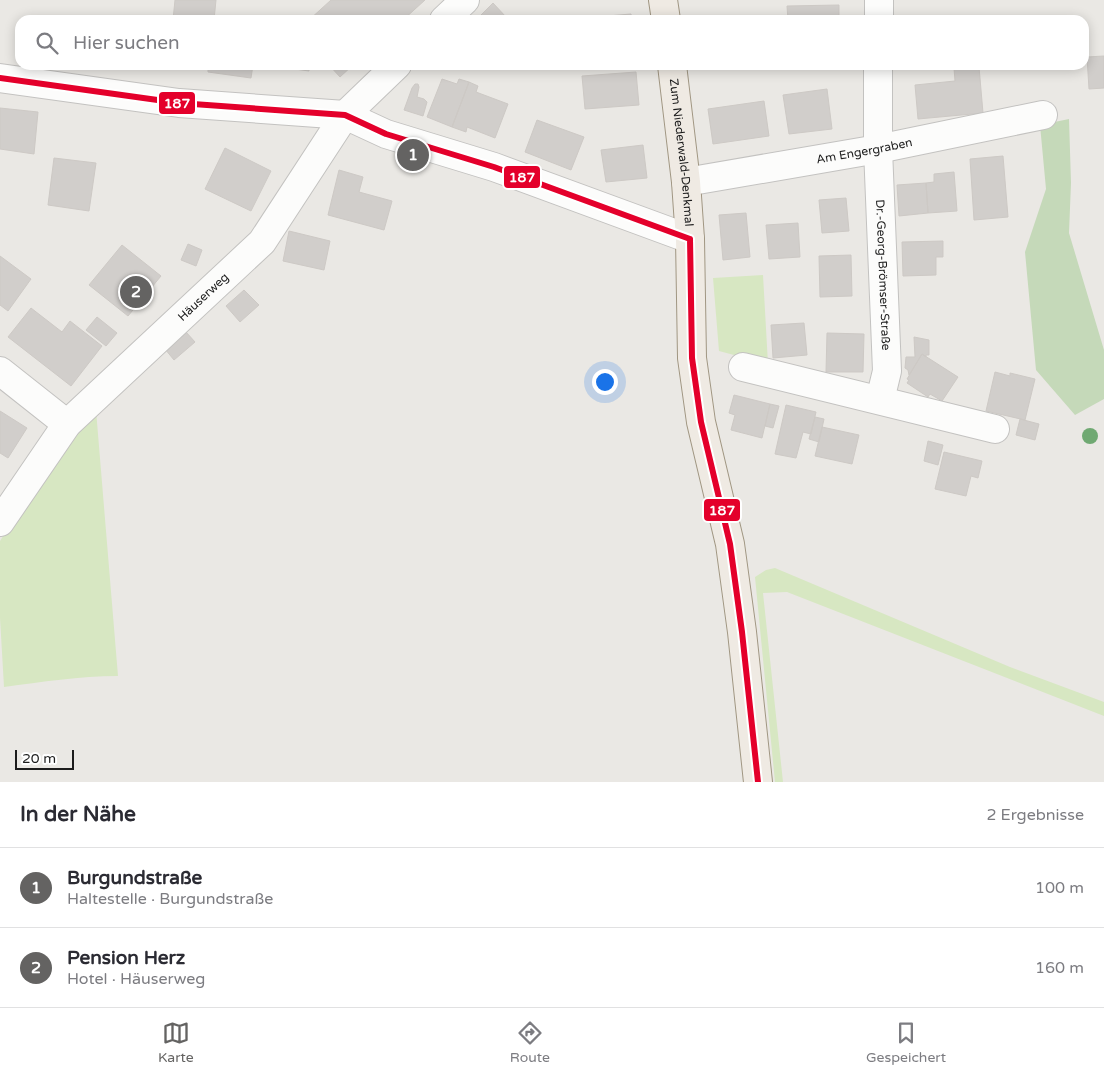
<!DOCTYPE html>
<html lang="de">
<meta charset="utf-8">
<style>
body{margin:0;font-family:"Varela Round",sans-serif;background:#f7f7f7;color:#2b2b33}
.scale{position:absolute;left:15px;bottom:12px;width:59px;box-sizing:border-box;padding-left:5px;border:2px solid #1c1c1c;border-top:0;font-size:14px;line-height:18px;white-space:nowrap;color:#1c1c1c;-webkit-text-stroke:4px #fff;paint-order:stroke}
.you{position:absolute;left:604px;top:381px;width:18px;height:18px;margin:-12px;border:4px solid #fff;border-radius:50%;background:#1a73e8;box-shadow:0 0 0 8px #1a73e833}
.badge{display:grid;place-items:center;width:32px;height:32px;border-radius:50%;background:#646362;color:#fff;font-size:16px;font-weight:700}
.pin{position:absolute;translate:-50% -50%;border:2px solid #fff;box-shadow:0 1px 5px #0006}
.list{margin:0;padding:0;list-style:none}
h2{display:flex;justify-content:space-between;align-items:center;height:65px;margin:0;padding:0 20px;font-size:21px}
h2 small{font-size:16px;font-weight:400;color:#7c7c81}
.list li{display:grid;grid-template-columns:32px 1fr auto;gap:15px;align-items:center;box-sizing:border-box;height:80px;padding:0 20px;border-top:1px solid #e1e1e2}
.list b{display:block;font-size:19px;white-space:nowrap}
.list p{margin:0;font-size:16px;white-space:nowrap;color:#7c7c81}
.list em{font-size:16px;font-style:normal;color:#7c7c81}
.icon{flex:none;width:28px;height:28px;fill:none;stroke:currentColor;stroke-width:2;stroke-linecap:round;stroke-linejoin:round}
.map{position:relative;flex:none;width:1104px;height:782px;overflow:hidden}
.search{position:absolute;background:#fff;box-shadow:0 2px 12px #0003;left:15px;right:15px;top:15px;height:55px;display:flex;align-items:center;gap:12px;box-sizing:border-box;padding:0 18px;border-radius:15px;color:#7c7c81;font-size:19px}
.sheet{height:225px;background:#fff}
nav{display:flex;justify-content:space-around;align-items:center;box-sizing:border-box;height:70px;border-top:1px solid #e1e1e2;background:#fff;font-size:14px;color:#7c7c81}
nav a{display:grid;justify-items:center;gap:2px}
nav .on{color:#646362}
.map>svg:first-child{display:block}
.grass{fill:#d7e7c2}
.forest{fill:#c5d9b9}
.building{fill:#d1cecb;stroke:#cdc9c5}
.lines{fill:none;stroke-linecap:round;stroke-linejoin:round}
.minor-casing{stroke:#c3c2c0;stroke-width:30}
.major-casing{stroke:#a09682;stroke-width:30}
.minor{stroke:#fcfcfb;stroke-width:28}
.major{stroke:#efeae3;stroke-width:28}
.bus-1-casing{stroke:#fff;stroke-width:10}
.bus-1{stroke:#e4002b;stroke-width:6}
.tree{fill:#70a972}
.labels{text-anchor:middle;stroke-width:5;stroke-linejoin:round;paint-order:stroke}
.street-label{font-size:12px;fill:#1c1c1c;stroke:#fff}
.line-badge{stroke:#fff;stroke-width:2}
.badge-label{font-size:14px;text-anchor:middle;font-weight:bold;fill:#fff}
</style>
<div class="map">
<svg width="1104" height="782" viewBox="0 0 1104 782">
<rect width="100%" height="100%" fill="#eae8e4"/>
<path class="grass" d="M 763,275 L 768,364 L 719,351 L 713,278 Z
M 96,410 L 118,676 C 79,676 42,682 4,687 L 0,618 L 0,541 L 53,456 Z
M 775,568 L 1010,667 L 1104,702 L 1104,716 L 787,592 L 763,593 L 783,782 L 775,782 L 755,577 L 766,570 Z"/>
<path class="forest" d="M 1069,119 L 1071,183 L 1069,233 L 1104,350 L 1104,399 L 1075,415 L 1036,370 L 1025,252 L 1046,189 L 1040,125 Z"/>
<path class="building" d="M 175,0 L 216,0 L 214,20 L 173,20 Z
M 331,0 L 425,0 L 403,20 L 309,20 Z
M 493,3 L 506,17 L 504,20 L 479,20 L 480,19 L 479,17 Z
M 839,5 L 839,20 L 788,20 L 787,6 Z
M 631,14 L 632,20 L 596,20 L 596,17 Z
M 1104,56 L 1104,88 L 1089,89 L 1087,57 Z
M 208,65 L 253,65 L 251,78 L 208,72 Z
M 266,65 L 309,65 L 309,71 Z
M 329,65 L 353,65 L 340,77 Z
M 979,67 L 983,113 L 918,119 L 915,85 L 955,81 L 954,68 Z
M 636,72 L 639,105 L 585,109 L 582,76 Z
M 442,79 L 457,84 L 459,79 L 469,82 L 452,127 L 427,117 Z
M 469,82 L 478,86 L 476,92 L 508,104 L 495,138 L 467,127 L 466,132 L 452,127 Z
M 415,84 L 418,84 L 419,87 L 417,97 L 424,99 L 427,102 L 423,116 L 404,110 L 412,88 Z
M 827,89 L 832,129 L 789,134 L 783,95 Z
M 764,101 L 769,136 L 713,144 L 708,109 Z
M 0,108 L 38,112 L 34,154 L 0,149 Z
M 537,120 L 584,137 L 571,170 L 525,152 Z
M 643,145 L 647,178 L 606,182 L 601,150 Z
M 225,148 L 271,171 L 251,211 L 205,189 Z
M 1003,156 L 1008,217 L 974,220 L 970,159 Z
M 54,158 L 96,163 L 89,211 L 48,205 Z
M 339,170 L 363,177 L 359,192 L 392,201 L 384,230 L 328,215 Z
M 954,172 L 957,211 L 928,213 L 926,183 L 934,182 L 934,174 Z
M 926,183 L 928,213 L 899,216 L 897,185 Z
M 846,198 L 849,231 L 822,233 L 819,200 Z
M 746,213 L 750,257 L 723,260 L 719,215 Z
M 798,223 L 800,257 L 769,259 L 766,225 Z
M 289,231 L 330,241 L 324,270 L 283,261 Z
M 943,241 L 943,257 L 936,257 L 936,275 L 903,276 L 902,242 Z
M 188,244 L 202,250 L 196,266 L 181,260 Z
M 122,245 L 161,276 L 128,316 L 89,285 Z
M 851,255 L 852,296 L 820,297 L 819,256 Z
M 0,256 L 31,279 L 8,311 L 0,305 Z
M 244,290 L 259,305 L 240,322 L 226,306 Z
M 31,308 L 62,332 L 70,321 L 102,346 L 71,386 L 8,337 Z
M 97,317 L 117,333 L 106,346 L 86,330 Z
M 804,323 L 807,355 L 773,358 L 771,325 Z
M 186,332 L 195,342 L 174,360 L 165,349 Z
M 827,333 L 864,334 L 863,372 L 826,372 Z
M 914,337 L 929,340 L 929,355 L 926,355 L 926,357 L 922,354 L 909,375 L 908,370 L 905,368 L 906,357 L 915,357 Z
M 922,354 L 958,377 L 942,401 L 930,394 L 928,397 L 907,383 L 909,380 L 907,379 Z
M 995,372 L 1010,376 L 1010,373 L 1035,379 L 1025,420 L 986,411 Z
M 734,395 L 770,404 L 762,438 L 731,430 L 735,415 L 729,413 Z
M 770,404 L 779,406 L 773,428 L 765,426 Z
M 786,405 L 816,412 L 811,434 L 803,432 L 796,458 L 775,454 Z
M 0,411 L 27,428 L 8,458 L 0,453 Z
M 815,417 L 824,419 L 819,442 L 809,439 Z
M 1020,419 L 1039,424 L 1035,440 L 1016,435 Z
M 822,427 L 859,435 L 852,464 L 815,456 Z
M 928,441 L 943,445 L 938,465 L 924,461 Z
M 944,452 L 982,461 L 978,478 L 971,476 L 966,496 L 935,489 Z"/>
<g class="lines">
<defs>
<g id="minor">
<path d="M 444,20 L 465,0"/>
<path d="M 879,20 L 879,0"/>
<path id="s1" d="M 878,65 L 878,149 L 887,371 L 880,400"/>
<path d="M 0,78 L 179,103 L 345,115 L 386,134 L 494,167 L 690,239"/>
<path id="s2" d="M 686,182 L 878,149 L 1043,115"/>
<path d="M 743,367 L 995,429"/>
<path d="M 0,371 L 67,424"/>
<path id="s3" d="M 0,522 L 67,424 L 262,242 L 345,115 L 397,65"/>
</g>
<g id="major">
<path d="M 663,0 L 666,20"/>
<path id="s4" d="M 672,65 L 686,182 L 690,239 L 692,358 L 701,422 L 730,544 L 742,632 L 758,782"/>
</g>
</defs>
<use href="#minor" class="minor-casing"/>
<use href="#major" class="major-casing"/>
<use href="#minor" class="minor"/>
<use href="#major" class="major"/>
<defs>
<path id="bus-1" d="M 0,78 L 179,103 L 345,115 L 386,134 L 494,167 L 690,239
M 690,239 L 692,358 L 701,422 L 730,544 L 742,632 L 758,782"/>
</defs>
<use href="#bus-1" class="bus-1-casing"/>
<use href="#bus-1" class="bus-1"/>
</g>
<circle class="tree" cx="1090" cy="436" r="8"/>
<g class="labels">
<g class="street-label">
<text dy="4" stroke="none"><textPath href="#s2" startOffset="181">Am Engergraben</textPath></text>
<text dy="4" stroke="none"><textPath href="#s4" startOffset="88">Zum Niederwald-Denkmal</textPath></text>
<text dy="4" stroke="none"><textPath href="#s1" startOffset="210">Dr.-Georg-Brömser-Straße</textPath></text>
<text dy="4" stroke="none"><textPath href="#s3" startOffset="305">Häuserweg</textPath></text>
</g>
</g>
<g class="line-badge">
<rect x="158" y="91" width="38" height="24" rx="5" fill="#e4002b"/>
<rect x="503" y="165" width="38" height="24" rx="5" fill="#e4002b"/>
<rect x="703" y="498" width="38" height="24" rx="5" fill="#e4002b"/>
</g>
<g class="badge-label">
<text x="177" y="108">187</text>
<text x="522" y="182">187</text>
<text x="722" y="515">187</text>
</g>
</svg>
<div class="scale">20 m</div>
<div class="you"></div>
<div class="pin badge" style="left:413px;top:155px">1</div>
<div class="pin badge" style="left:136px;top:292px">2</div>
<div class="search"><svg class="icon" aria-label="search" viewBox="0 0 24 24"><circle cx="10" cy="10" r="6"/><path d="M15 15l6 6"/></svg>Hier suchen</div>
</div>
<section class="sheet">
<h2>In der Nähe<small>2 Ergebnisse</small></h2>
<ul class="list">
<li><span class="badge">1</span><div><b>Burgundstraße</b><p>Haltestelle · Burgundstraße</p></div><em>100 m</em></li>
<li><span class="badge">2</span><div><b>Pension Herz</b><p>Hotel · Häuserweg</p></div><em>160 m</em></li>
</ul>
</section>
<nav>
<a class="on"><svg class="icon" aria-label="map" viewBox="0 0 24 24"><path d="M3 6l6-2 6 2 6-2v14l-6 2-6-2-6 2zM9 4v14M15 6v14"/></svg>Karte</a>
<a><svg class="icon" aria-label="directions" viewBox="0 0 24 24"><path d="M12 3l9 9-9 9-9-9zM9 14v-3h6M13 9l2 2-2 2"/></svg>Route</a>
<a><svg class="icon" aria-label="saved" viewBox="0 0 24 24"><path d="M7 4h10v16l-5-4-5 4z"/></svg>Gespeichert</a>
</nav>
